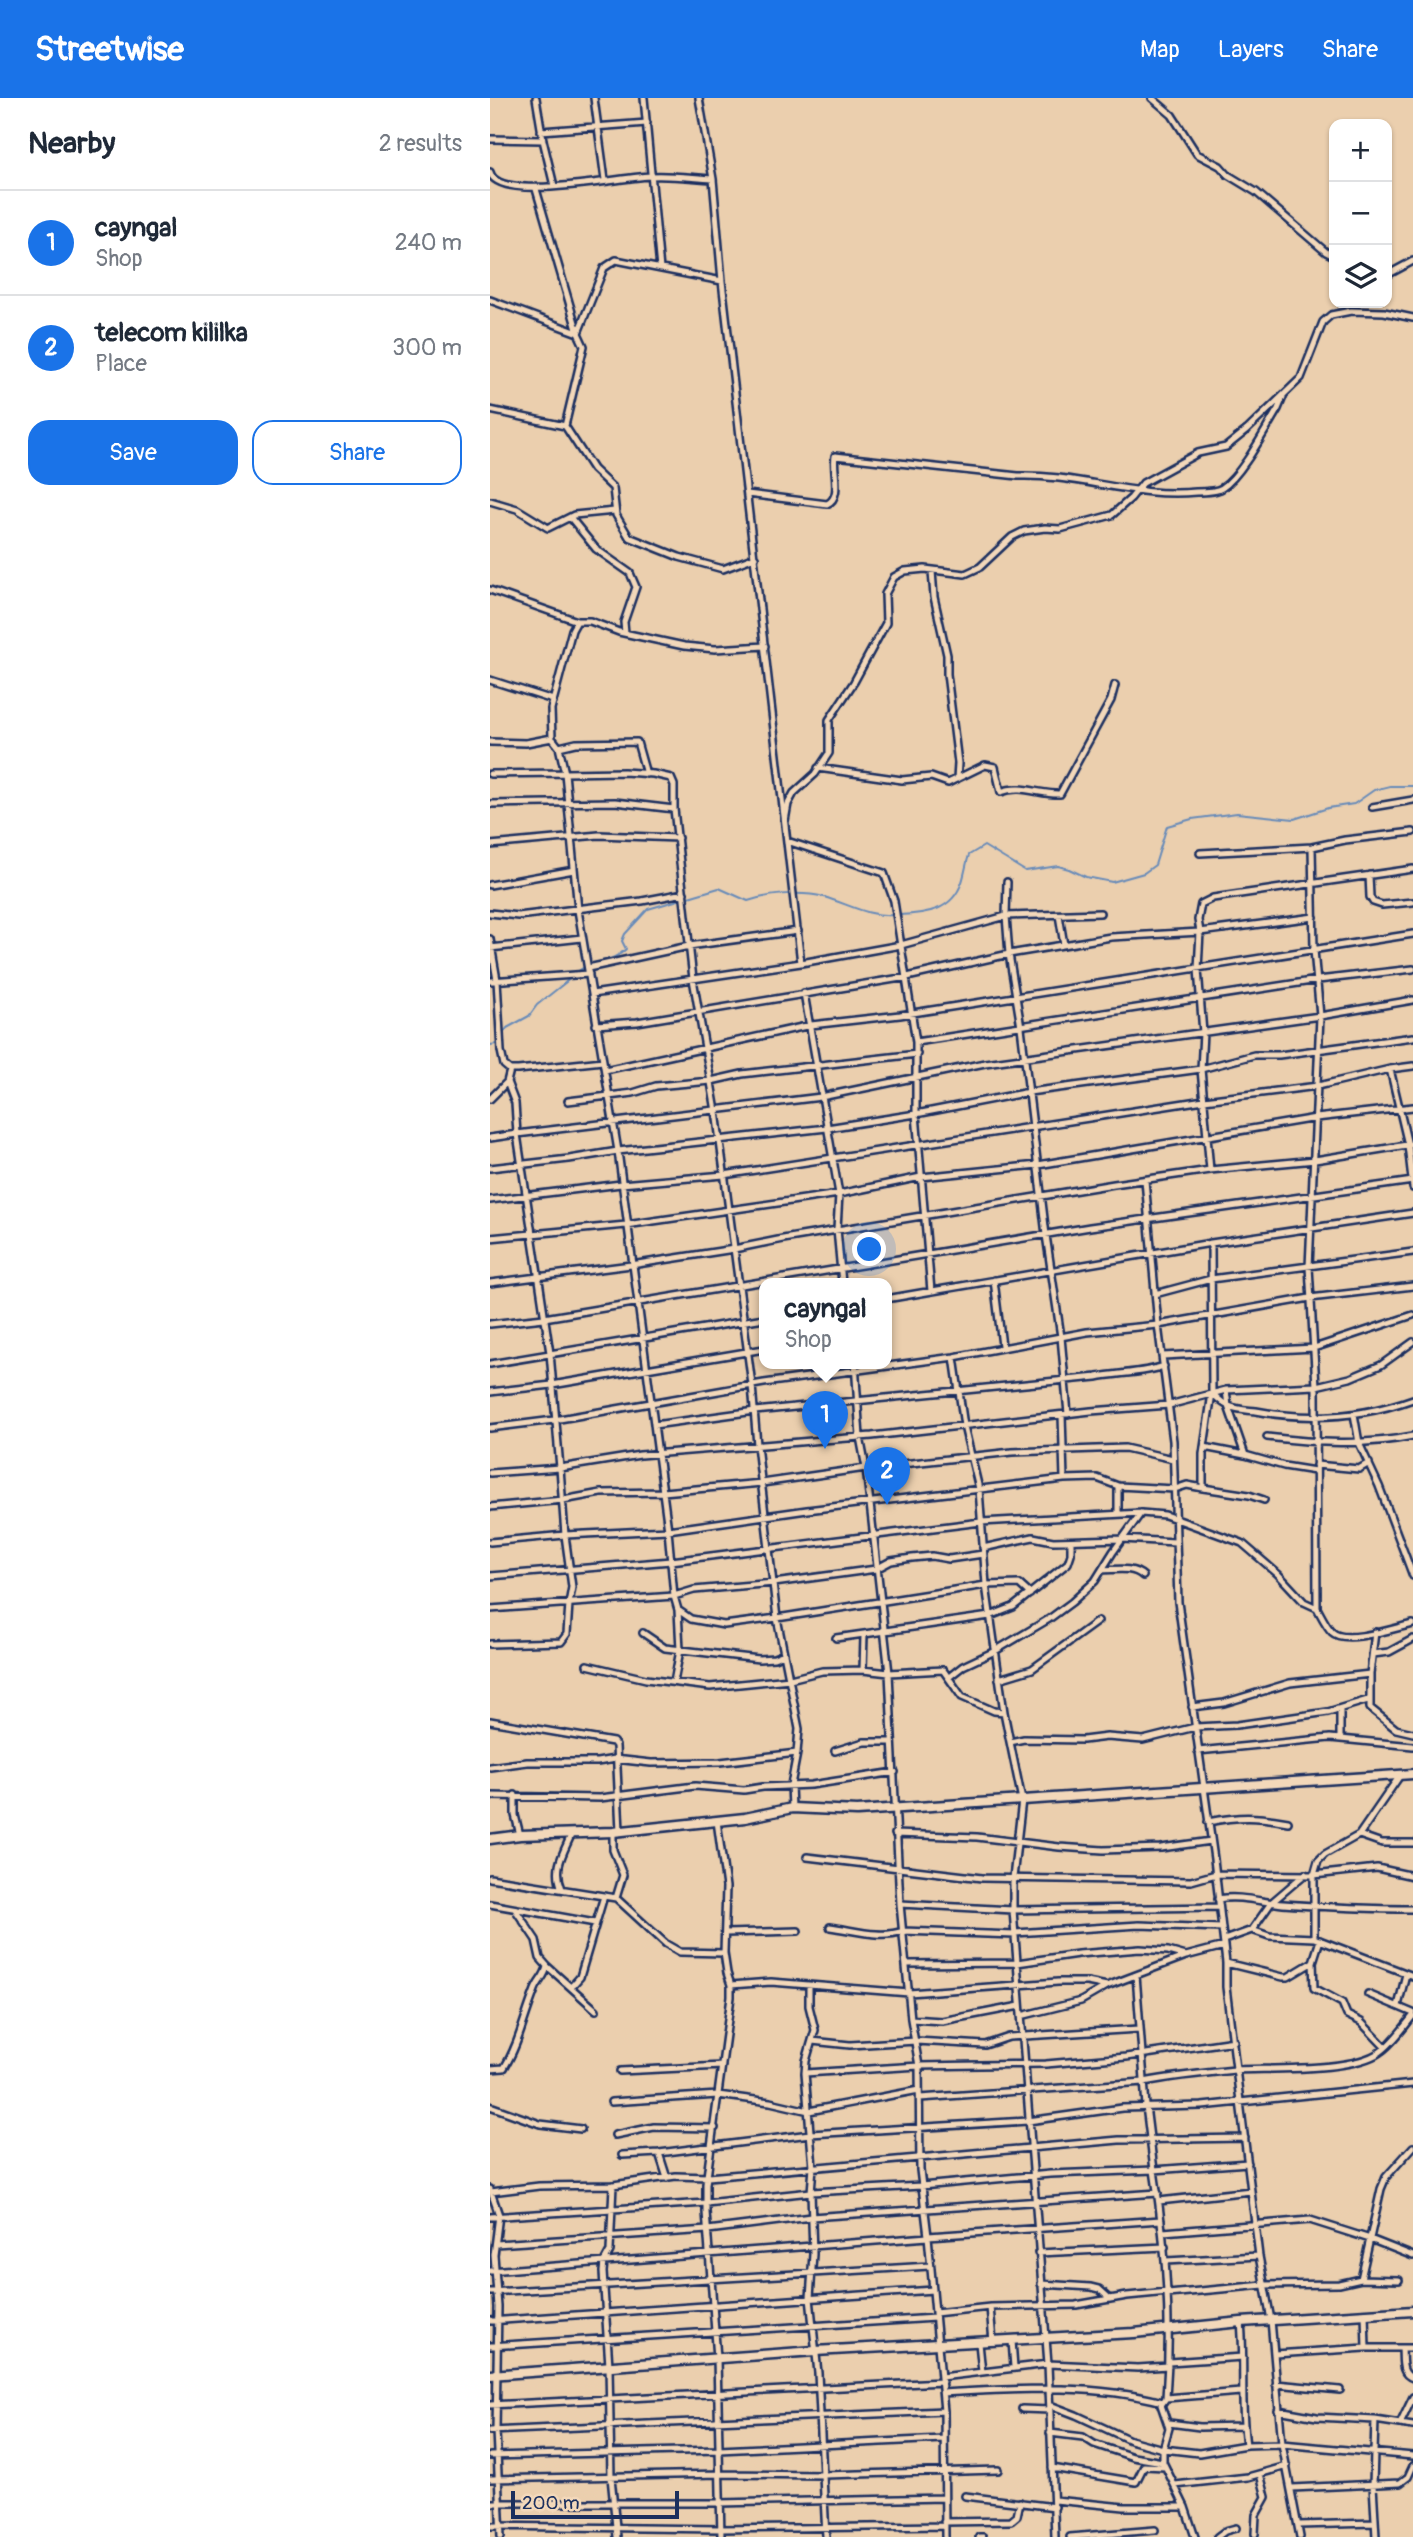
<!DOCTYPE html>
<meta charset="utf-8">
<style>
body{margin:0;font-family:Pangolin,sans-serif;background:#f6f6f7;color:#1f2937}
.controls{position:absolute;right:21px;top:21px;display:grid;overflow:hidden;border-radius:14px;box-shadow:0 2px 5px #0004}
.controls button{width:63px;height:63px;display:grid;place-items:center;padding:0;border:0;border-bottom:2px solid #e0e1e3;background:#fff;color:#1f2937;font:35px sans-serif}
.scale{position:absolute;left:21px;bottom:18px;width:168px;box-sizing:border-box;padding-left:7px;border:4px solid #1b2f5e;border-top:0;font-size:19px;line-height:24px;white-space:nowrap;color:#1b2f5e;-webkit-text-stroke:5px #f3d8ba;paint-order:stroke}
.you{position:absolute;left:380px;top:1152px;width:24px;height:24px;margin:-18px;border:5px solid #fff;border-radius:50%;background:#1a73e8;box-shadow:0 0 0 10px #1a73e833}
.badge{display:grid;place-items:center;width:46px;height:46px;border-radius:50%;background:#1a73e8;color:#fff;font-size:23px;font-weight:700}
.pin{position:absolute;translate:-50% -58px;filter:drop-shadow(0 2px 4px #0008)}
.pin::after{content:'';position:absolute;top:37px;width:24px;height:21px;background:inherit;clip-path:polygon(0 0,100% 0,50% 100%)}
.popup{position:absolute;left:269px;top:1180px;width:133px;height:91px;box-sizing:border-box;display:grid;place-content:center;border-radius:14px;background:#fff;filter:drop-shadow(0 2px 5px #0005);font-size:23px;white-space:nowrap;color:#747a83}
.popup b{font-size:26px;color:#1f2937}
.popup::after{content:'';position:absolute;left:50%;top:100%;margin-left:-14px;border:14px solid transparent;border-top-color:#fff}
.list{margin:0;padding:0;list-style:none}
h2{display:flex;justify-content:space-between;align-items:center;height:91px;margin:0;padding:0 28px;font-size:30px}
h2 small{font-size:23px;font-weight:400;color:#747a83}
.list li{display:grid;grid-template-columns:46px 1fr auto;gap:21px;align-items:center;box-sizing:border-box;height:105px;padding:0 28px;border-top:2px solid #e0e1e3}
.list b{display:block;font-size:26px;white-space:nowrap}
.list p{margin:0;font-size:23px;white-space:nowrap;color:#747a83}
.list em{font-size:23px;font-style:normal;color:#747a83}
.actions{display:flex;gap:14px;padding:21px 28px}
.actions a{flex:1;padding:16px 0;border:2px solid #1a73e8;border-radius:21px;text-align:center;font-size:24px;color:#1a73e8}
.actions .main{background:#1a73e8;color:#fff}
.icon{flex:none;width:38px;height:38px;fill:none;stroke:currentColor;stroke-width:2;stroke-linecap:round;stroke-linejoin:round}
.map{position:relative;flex:none;width:923px;height:2439px;overflow:hidden}
header{display:flex;align-items:center;gap:42px;box-sizing:border-box;height:98px;padding:0 35px;background:#1a73e8;color:#fff}
header strong{font-size:33px}
nav{display:flex;gap:38px;margin-inline-start:auto;font-size:24px}
main{display:flex}
aside{flex:1;background:#fff}
.map>svg:first-child{display:block}
.lines{fill:none;stroke-linecap:round;stroke-linejoin:round}
.stream{stroke:#688bb9;stroke-width:2}
.street-casing{stroke:#1b2f5e;stroke-width:10}
.secondary-casing{stroke:#1b2f5e;stroke-width:13}
.street{stroke:#f3d8ba;stroke-width:5}
.secondary{stroke:#f3d8ba;stroke-width:8}
</style>
<header>
<strong>Streetwise</strong>
<nav><a>Map</a><a>Layers</a><a>Share</a></nav>
</header>
<main>
<aside>
<h2>Nearby<small>2 results</small></h2>
<ul class="list">
<li><span class="badge">1</span><div><b>cayngal</b><p>Shop</p></div><em>240 m</em></li>
<li><span class="badge">2</span><div><b>telecom kililka</b><p>Place</p></div><em>300 m</em></li>
</ul>
<div class="actions"><a class="main">Save</a><a>Share</a></div>
</aside>
<div class="map">
<svg width="923" height="2439" viewBox="0 0 923 2439">
<rect width="100%" height="100%" fill="#ebcfae"/>
<filter id="ink" filterUnits="userSpaceOnUse"><feTurbulence type="fractalNoise" baseFrequency=".0143" numOctaves="2"/><feDisplacementMap in="SourceGraphic" scale="14" xChannelSelector="R" yChannelSelector="G"/><feConvolveMatrix kernelMatrix="1 2 1 2 8 2 1 2 1" color-interpolation-filters="sRGB"/></filter>
<g filter="url(#ink)">
<g class="lines">
<path class="stream" d="M 409,817 C 436,816 462,813 472,784 C 475,775 476,766 479,757 L 494,748 L 535,773 L 568,768 L 579,771 L 596,779 L 622,784 L 654,775 L 665,767 L 677,728 L 702,721 L 747,715 L 804,721 L 838,710 L 864,706 L 884,692 L 900,688 L 923,688
M 87,874 C 101,862 123,865 136,851 L 132,843 L 135,836 L 158,811 L 229,790 L 258,803 C 280,796 311,793 334,799 C 358,806 379,819 404,817
M 13,936 L 17,930 L 39,918 L 47,907 L 81,880
M 0,947 L 7,946 L 8,943"/>
<defs>
<path id="street" d="M 46,0 L 53,42 L 64,88
M 104,0 L 115,82
M 154,0 L 170,171
M 209,0 L 223,81 L 232,183 L 311,865
M 662,0 L 682,17 L 707,56 L 730,68 L 738,77 L 766,94 L 836,154 L 844,158
M 51,33 L 157,25
M 0,41 L 53,42
M 0,74 C 8,106 134,78 162,78 C 182,77 203,80 223,81
M 46,91 L 88,235
M 897,177 L 923,163
M 0,202 L 88,235 L 94,248 L 75,328
M 88,235 L 114,170 L 126,162 L 232,183
M 0,312 L 75,328 L 103,371 L 123,390 L 126,417 L 139,439 L 189,459 L 233,471 L 265,459
M 257,396 L 337,406 C 353,399 342,372 345,358 L 528,378 C 588,376 643,400 706,394 C 713,394 726,394 732,390 C 752,377 775,332 788,311 L 793,299
M 0,403 L 27,411 L 58,430 L 84,417 L 125,413
M 80,419 L 106,451 L 140,475 L 146,489 L 134,524 L 135,535
M 442,473 L 444,499 L 457,557 L 457,576 L 468,665 L 467,681
M 0,492 L 87,523 L 100,523 L 129,534 L 194,548 L 225,551 L 275,548
M 0,582 L 63,602
M 62,640 L 61,611 L 82,532 L 87,523
M 0,644 L 36,645 L 62,640 L 69,649 L 75,675 L 0,676
M 69,649 L 86,645 L 147,644 L 156,676
M 328,670 L 412,682 L 441,679 L 458,685 L 495,667 L 505,669 L 511,694 C 531,686 550,697 570,696 L 621,602 L 625,587
M 0,706 L 125,704 L 184,711
M 882,709 L 923,702
M 295,723 L 298,706 L 304,695 L 325,676 L 339,655 L 339,622 L 364,584 L 396,525 L 395,496 L 404,479 L 415,473 L 435,471 L 475,476 L 490,469 L 522,439 L 534,433 L 555,430 L 570,431 L 622,417 L 641,400 L 653,385 L 708,355 L 736,349 L 757,332 L 811,280 L 833,224 L 841,217 L 861,213 L 894,214 L 923,220
M 297,743 L 394,775 L 404,803 L 426,944 L 426,1016 L 441,1193
M 0,747 L 109,737 L 188,740
M 710,755 L 822,749
M 879,777 L 880,799 L 883,804 L 892,807 L 923,804
M 517,784 L 516,818 L 519,856 L 531,929 L 556,1137 L 571,1239 L 578,1316
M 0,787 L 84,772
M 0,815 L 28,818 L 152,803 L 194,795
M 569,817 L 574,847
M 0,841 L 7,882 L 11,953 L 14,967 L 20,972 L 28,972 L 113,963
M 0,850 L 92,840
M 98,870 L 199,848 L 308,833
M 0,883 L 99,876
M 314,895 L 349,1096 L 347,1131 L 352,1185
M 102,896 L 311,865 L 411,847 L 516,818 L 610,815
M 923,902 L 830,918 L 495,965 L 331,999 L 27,1036 L 60,1255 L 70,1370 L 150,1357 L 382,1338 L 601,1313 L 679,1307 L 736,1292 L 826,1288 L 860,1280 L 891,1267 L 923,1244
M 106,927 L 147,924 L 417,879 L 519,856 L 621,839 L 710,834 L 824,819
M 426,944 L 828,882 L 923,871
M 900,971 L 918,1047 L 923,1090
M 115,972 L 321,927 L 410,917 L 923,836
M 0,1001 L 17,984
M 78,1003 L 143,995 L 166,988 L 221,983 L 252,976 L 427,956
M 0,1040 L 27,1036 L 25,1005 L 17,984 L 20,972
M 0,1070 L 79,1061 L 128,1053 L 337,1030 L 426,1016 L 539,994 L 711,971 L 764,957 L 789,957 L 923,939
M 720,1072 L 711,971 L 713,935 L 708,871 L 710,834 L 708,822 L 711,806 L 723,800 L 923,771
M 655,1082 L 668,1227 L 683,1343 L 688,1504 L 724,1761 L 736,1865 L 736,1889 L 769,2158 L 781,2222 L 792,2346 L 810,2439
M 0,1102 L 131,1086 L 234,1077 L 714,1002 L 828,988 L 900,971 L 923,968
M 0,1140 L 136,1127 L 349,1096 L 431,1079 L 548,1067 L 826,1020 L 923,1009
M 504,1182 L 512,1248
M 0,1185 L 141,1167 L 244,1151 L 293,1141 L 624,1086 L 720,1072 L 825,1062 L 923,1046
M 665,1196 L 721,1181 L 923,1154
M 396,1201 L 721,1145 L 923,1115
M 0,1226 L 54,1220 L 600,1129 L 923,1083
M 673,1258 L 824,1250 L 923,1217
M 464,1259 L 474,1328 L 489,1391 L 496,1487 L 514,1614
M 365,1265 L 370,1339 L 376,1370 L 399,1575 L 410,1806 L 421,1921 L 429,1968 L 430,2072 L 438,2138 L 454,2313 L 455,2439
M 0,1266 L 274,1220
M 736,1292 L 738,1308 L 755,1357 L 794,1368 L 825,1373
M 0,1294 L 62,1287 L 274,1251
M 722,1295 C 727,1300 733,1306 739,1308 C 747,1312 758,1312 766,1313 C 819,1323 873,1319 923,1301
M 864,1316 L 869,1345 L 889,1388 L 923,1478
M 572,1317 L 574,1381
M 164,1327 L 265,1313 L 607,1279 C 628,1275 655,1275 674,1268
M 0,1330 L 64,1322 L 274,1285 L 464,1259 L 597,1234 L 668,1227 L 820,1200 L 923,1188
M 777,1339 C 826,1345 874,1348 923,1338
M 714,1349 L 755,1357
M 826,1367 L 869,1371 L 879,1365
M 0,1375 L 70,1370 L 75,1437 L 82,1489 L 79,1506 L 77,1536 L 71,1544 L 0,1546
M 713,1390 L 759,1397 L 774,1402
M 0,1409 L 73,1402 L 111,1395 L 173,1394 L 272,1385 L 376,1370 L 522,1354 L 635,1350 L 683,1361
M 628,1415 L 628,1388
M 0,1444 L 75,1437 L 178,1432 L 317,1412 L 574,1381 L 607,1380 L 628,1388 L 685,1391 L 697,1387 L 713,1390 L 713,1356 L 722,1295 L 721,1145
M 493,1450 L 543,1439 L 563,1443 L 632,1441 L 685,1444
M 612,1472 C 626,1472 642,1468 653,1478
M 0,1478 L 181,1463 L 491,1424 L 651,1415 L 675,1417 L 752,1445 L 788,1476 L 814,1504 L 827,1510 L 826,1288 L 819,1169 L 830,918 L 824,852 L 822,749 L 855,742 L 923,734
M 827,1510 C 831,1517 836,1528 842,1534 C 855,1547 905,1530 923,1526
M 0,1511 L 184,1498 L 204,1492 L 284,1485 L 386,1471 L 401,1463 L 422,1460 L 442,1458 L 459,1461 L 493,1456
M 885,1534 L 880,1576 L 880,1610 L 906,1631 L 923,1635
M 153,1535 L 175,1550 L 269,1561 L 284,1560 L 294,1556
M 346,1540 L 500,1518 L 523,1509 L 578,1465 L 581,1456 L 581,1443
M 883,1556 L 899,1554 L 923,1541
M 97,1567 L 156,1581 L 220,1589 L 300,1581 L 332,1573 L 373,1572 L 399,1575 L 453,1572 L 472,1599 L 504,1613 L 514,1614 L 520,1644 L 534,1641 L 593,1642 L 617,1639 L 653,1642 L 705,1629 L 747,1627 L 838,1614 L 878,1602
M 373,1572 L 374,1537
M 459,1579 L 473,1568 L 505,1553 L 559,1521 L 582,1504 L 605,1483 L 623,1454 L 651,1415
M 509,1581 L 542,1571 L 608,1523
M 184,1584 L 190,1552 L 188,1512
M 702,1609 L 734,1605 L 800,1585 L 880,1576
M 0,1623 L 123,1644 L 126,1648 L 130,1733
M 850,1640 L 850,1612
M 520,1644 L 532,1702 L 523,1780 L 523,1812 L 558,2266 L 565,2439
M 345,1653 L 374,1644 L 402,1644
M 708,1653 L 840,1640 L 923,1648
M 0,1669 L 37,1664 L 107,1664 L 125,1661 L 161,1665 L 230,1664 L 307,1655
M 25,1697 L 25,1717 L 30,1737
M 0,1698 L 110,1700 L 205,1688 L 254,1692 L 273,1689 L 321,1687 L 405,1674
M 302,1710 L 301,1687 L 307,1655 L 309,1631 L 287,1520 L 267,1347 L 262,1287 L 226,1013 L 203,881 L 184,711 L 184,687 L 181,680 L 163,676 L 134,674 L 75,675 L 88,812 L 128,1053 L 178,1432 L 184,1498 L 188,1512 L 201,1521 L 234,1527 L 287,1520 L 496,1487 L 529,1486 L 540,1496
M 227,1723 L 236,1789 L 234,1855 L 237,1875 L 241,1887 L 241,1899 L 216,2086 L 216,2114 L 227,2260 L 231,2439
M 718,1724 C 748,1718 767,1718 798,1724
M 123,1734 L 123,1752 L 133,1777 L 126,1800 L 176,1846 L 190,1854 L 234,1855
M 405,1736 L 487,1739 L 569,1749 L 613,1752 L 671,1750 L 721,1743
M 869,1737 L 892,1745 L 923,1745
M 317,1759 L 492,1780 L 701,1783 L 726,1776 L 824,1777 L 887,1770 L 923,1778
M 0,1780 L 126,1800
M 72,1791 C 63,1769 73,1756 82,1735
M 728,1801 C 750,1797 771,1804 793,1806 C 836,1809 880,1811 923,1811
M 0,1806 L 105,1825
M 410,1806 L 523,1812 L 729,1809
M 340,1829 C 364,1832 390,1841 413,1833 L 525,1837
M 762,1832 L 779,1838 L 824,1840 L 923,1878
M 235,1835 L 308,1833
M 525,1835 L 649,1827 L 732,1830
M 824,1840 L 824,1777 L 828,1763 L 835,1756 L 869,1737 L 911,1676
M 734,1842 L 762,1832 L 781,1805 L 815,1776
M 823,1864 L 824,1890 L 852,1905 L 857,1917 L 871,1924 L 895,1949
M 736,1865 L 793,1879 L 798,1879 L 823,1864 L 830,1842
M 416,1866 L 527,1865 L 588,1856 L 650,1851 L 678,1853 L 696,1858
M 57,1868 L 106,1912
M 646,1877 L 656,2008 L 664,2072 L 758,2065
M 241,1887 L 281,1884 L 419,1895 L 568,1884 L 597,1884 L 617,1888
M 319,1888 L 319,1908 L 325,1932 L 316,1963 L 315,1975 L 323,2069 L 321,2094 L 323,2156 L 320,2200 L 328,2275 L 336,2439
M 81,1889 L 90,1879 L 114,1798
M 878,1896 L 923,1915
M 908,1908 L 916,1876
M 531,1918 L 591,1903 L 617,1888 L 696,1858 L 734,1848
M 421,1921 L 452,1923 L 530,1908
M 322,1943 L 360,1947 L 426,1943 L 495,1947 L 519,1939 L 649,1931
M 0,1971 L 14,1970 C 29,1946 34,1919 45,1892 C 48,1883 56,1878 57,1868 L 50,1860 L 46,1842 L 25,1811
M 130,1973 L 232,1968
M 315,1975 L 429,1968 L 556,1966 L 636,1959 L 744,1943
M 430,2000 L 654,1984 C 684,1978 714,1975 745,1972 C 780,1970 863,1974 890,1954 C 903,1945 913,1930 923,1918
M 121,2004 L 228,1997 L 280,2004 L 319,2013 L 429,1992
M 0,2008 L 50,2026 L 91,2031
M 125,2037 L 164,2029 L 225,2030
M 169,2055 L 320,2036 L 538,2023 L 632,2010 L 712,2008 L 923,1986
M 132,2057 L 169,2055 L 177,2080
M 123,2087 L 120,2153 L 114,2164 L 113,2174 L 119,2268 L 121,2379 L 127,2439
M 0,2091 L 9,2117 L 4,2157 L 8,2209 L 6,2333 L 11,2439
M 1,2094 L 49,2088 L 123,2087 L 186,2078 L 218,2079 L 629,2042 L 755,2040
M 669,2103 L 761,2093
M 0,2119 L 216,2105 L 321,2094 L 431,2088 L 560,2076 L 664,2072 C 676,2148 682,2223 676,2300 L 671,2307 L 679,2330 L 673,2351 L 673,2364 L 695,2409 L 705,2439
M 673,2134 L 820,2122 L 880,2141 L 923,2158
M 438,2138 L 671,2122
M 6,2146 L 218,2132 L 321,2119 L 668,2095
M 548,2155 L 675,2149
M 676,2163 L 769,2158
M 0,2173 L 438,2139
M 871,2181 L 891,2091 L 896,2079 L 923,2049
M 551,2186 L 601,2189 L 609,2191 L 619,2200
M 0,2194 L 440,2168
M 678,2196 L 774,2187 L 849,2186 L 871,2181 L 909,2182
M 500,2209 L 503,2244
M 445,2215 L 500,2209 L 586,2207 L 637,2198 L 678,2194
M 0,2223 L 443,2192
M 751,2224 C 755,2265 750,2306 756,2347
M 522,2243 L 524,2269
M 489,2245 L 492,2274
M 0,2248 L 445,2220
M 876,2250 L 923,2250
M 912,2251 C 913,2262 910,2276 923,2280
M 785,2256 L 876,2250 L 875,2215
M 679,2264 L 753,2259
M 451,2279 L 558,2266 L 648,2270 L 678,2268
M 786,2286 L 850,2292
M 453,2295 C 527,2291 600,2285 673,2304
M 676,2300 L 751,2294
M 0,2307 L 452,2284
M 560,2307 L 586,2317 L 640,2342 L 673,2351 L 709,2355 L 756,2347 L 792,2346 L 923,2358
M 532,2311 L 560,2312
M 788,2312 L 827,2319 L 885,2322 L 883,2387 L 886,2439
M 885,2322 L 923,2328
M 911,2324 L 923,2299
M 679,2325 L 710,2329 L 753,2328
M 0,2333 L 454,2313
M 560,2335 L 593,2339 L 604,2346 L 643,2359 L 673,2364
M 0,2358 L 229,2352 L 453,2341
M 562,2370 L 646,2384 L 654,2368 L 675,2369
M 0,2381 L 230,2376 L 334,2377 L 508,2372
M 685,2387 L 758,2379 L 797,2368
M 802,2390 L 910,2385 L 918,2379 L 923,2368
M 475,2398 L 565,2409
M 565,2402 L 634,2409 L 695,2409
M 0,2405 L 230,2405 L 453,2400
M 454,2424 L 521,2423 L 527,2418 L 530,2404
M 808,2427 L 885,2425
M 0,2428 L 231,2431 L 454,2428
M 765,2436 L 766,2417 L 776,2399 L 770,2376
M 489,2439 L 493,2439
M 580,2439 L 665,2432
M 727,2439 L 735,2433 L 746,2430"/>
<path id="secondary" d="M 0,1741 L 30,1737 L 123,1734 L 255,1720 L 302,1710 L 367,1713 L 923,1676
M 0,2277 L 325,2253 L 644,2235 L 751,2224 L 923,2213"/>
</defs>
<use href="#street" class="street-casing"/>
<use href="#secondary" class="secondary-casing"/>
<use href="#street" class="street"/>
<use href="#secondary" class="secondary"/>
</g>
</g>
</svg>
<div class="controls">
<button>+</button>
<button>−</button>
<button><svg class="icon" aria-label="layers" viewBox="0 0 24 24"><path d="M12 4l9 5-9 5-9-5zM3 14l9 5 9-5"/></svg></button>
</div>
<div class="scale">200 m</div>
<div class="you"></div>
<div class="pin badge" style="left:335px;top:1351px">1</div>
<div class="popup"><b>cayngal</b>Shop</div>
<div class="pin badge" style="left:397px;top:1407px">2</div>
</div>
</main>
